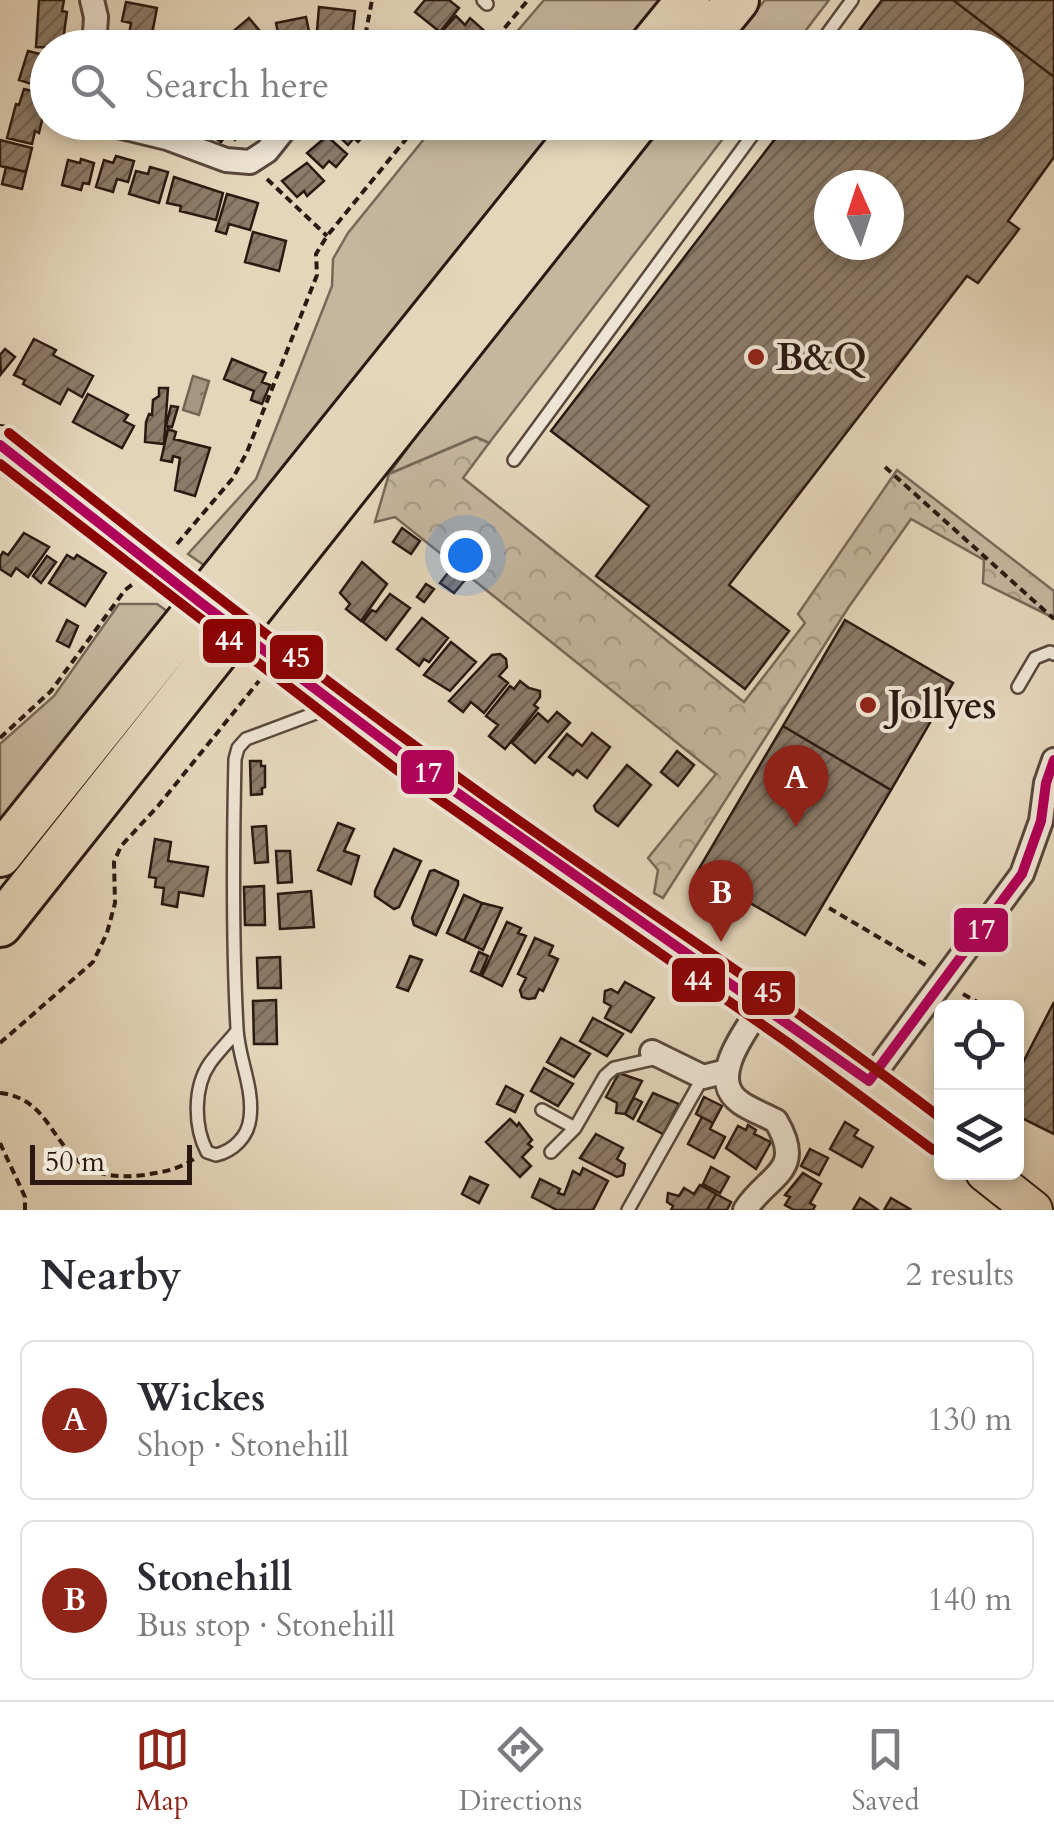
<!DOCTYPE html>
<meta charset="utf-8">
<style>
body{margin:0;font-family:Cardo,serif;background:#f7f7f7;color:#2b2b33}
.controls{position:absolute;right:30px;bottom:30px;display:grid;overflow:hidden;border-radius:15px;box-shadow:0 5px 15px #0003}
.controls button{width:90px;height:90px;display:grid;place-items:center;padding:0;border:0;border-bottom:2px solid #e1e1e2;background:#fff;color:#2b2b33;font:50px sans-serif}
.compass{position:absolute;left:814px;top:170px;width:90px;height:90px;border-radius:50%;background:#fff;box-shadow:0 5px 15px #0003;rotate:357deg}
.scale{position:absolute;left:30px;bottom:25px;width:162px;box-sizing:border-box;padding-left:10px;border:5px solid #2b1911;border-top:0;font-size:28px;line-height:35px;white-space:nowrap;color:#2b1911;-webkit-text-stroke:8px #eee4d3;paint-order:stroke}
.you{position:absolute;left:465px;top:555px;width:35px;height:35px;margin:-25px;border:8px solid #fff;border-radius:50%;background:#1a73e8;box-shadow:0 0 0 15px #1a73e833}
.badge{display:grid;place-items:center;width:65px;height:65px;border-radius:50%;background:#8f2418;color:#fff;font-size:32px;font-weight:700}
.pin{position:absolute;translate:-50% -82px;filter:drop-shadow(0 2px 5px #0008)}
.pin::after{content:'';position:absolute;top:52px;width:35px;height:30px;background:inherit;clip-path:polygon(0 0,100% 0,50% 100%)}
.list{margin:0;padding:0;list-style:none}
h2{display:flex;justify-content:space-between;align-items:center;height:130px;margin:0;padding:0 40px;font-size:42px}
h2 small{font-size:32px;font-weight:400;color:#7c7c81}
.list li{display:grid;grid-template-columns:65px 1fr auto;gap:30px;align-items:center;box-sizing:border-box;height:160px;margin:0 20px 20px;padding:0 20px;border:2px solid #e1e1e2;border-radius:15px}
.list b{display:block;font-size:38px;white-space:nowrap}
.list p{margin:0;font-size:32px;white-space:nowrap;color:#7c7c81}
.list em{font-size:32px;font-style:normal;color:#7c7c81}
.icon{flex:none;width:55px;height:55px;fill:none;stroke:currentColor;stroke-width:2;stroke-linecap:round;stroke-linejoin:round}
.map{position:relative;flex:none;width:1054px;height:1210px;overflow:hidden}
.search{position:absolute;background:#fff;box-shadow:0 5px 15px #0003;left:30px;right:30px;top:30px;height:110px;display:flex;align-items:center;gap:25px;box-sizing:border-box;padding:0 35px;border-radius:55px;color:#7c7c81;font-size:38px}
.sheet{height:490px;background:#fff}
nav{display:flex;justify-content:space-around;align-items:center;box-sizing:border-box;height:140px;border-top:2px solid #e1e1e2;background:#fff;font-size:28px;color:#7c7c81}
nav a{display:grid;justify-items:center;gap:5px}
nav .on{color:#8f2418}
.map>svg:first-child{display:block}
.grass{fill:#c5b69e;stroke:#786858;stroke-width:2.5}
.forest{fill:url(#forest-crowns);stroke:#786858;stroke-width:2.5}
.water{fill:url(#water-ripples);stroke:#756454;stroke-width:2.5}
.building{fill:url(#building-hatch);stroke:#2b1911;stroke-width:2.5;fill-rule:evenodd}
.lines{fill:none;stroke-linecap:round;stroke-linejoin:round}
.lane-casing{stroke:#5a483c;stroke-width:16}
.street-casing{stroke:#5a483c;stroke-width:28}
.primary-casing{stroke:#2b1911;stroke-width:42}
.highway-casing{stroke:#2b1911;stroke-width:48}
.path{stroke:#2b1911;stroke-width:4;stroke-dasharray:8 5;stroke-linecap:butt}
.lane{stroke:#eee4d3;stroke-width:11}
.street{stroke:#eee4d3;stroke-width:22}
.primary{stroke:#e5d6bb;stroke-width:38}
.highway{stroke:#e5d6bb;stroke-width:42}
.primary-bridge-casing{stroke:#2b1911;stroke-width:42;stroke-linecap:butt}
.primary-bridge{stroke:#e5d6bb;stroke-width:38}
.bus-1-casing{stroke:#eee4d3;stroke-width:18}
.bus-2-casing{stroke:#eee4d3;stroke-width:18}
.bus-3-casing{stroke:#eee4d3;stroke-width:18}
.bus-1{stroke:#b10059;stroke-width:10}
.bus-2{stroke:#8b0304;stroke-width:10}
.bus-3{stroke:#8b0304;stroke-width:10}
.poi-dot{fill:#8f2418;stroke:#eee4d3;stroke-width:4}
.labels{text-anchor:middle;stroke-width:8;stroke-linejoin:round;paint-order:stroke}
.poi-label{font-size:38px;font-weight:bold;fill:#2b1911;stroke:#eee4d3;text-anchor:start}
.line-badge{stroke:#eee4d3;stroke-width:4}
.badge-label{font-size:28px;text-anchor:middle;font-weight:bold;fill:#fff}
</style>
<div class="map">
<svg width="1054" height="1210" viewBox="0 0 1054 1210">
<defs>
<pattern id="forest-crowns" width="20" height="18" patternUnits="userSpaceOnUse" patternTransform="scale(2.5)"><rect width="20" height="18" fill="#c5b69e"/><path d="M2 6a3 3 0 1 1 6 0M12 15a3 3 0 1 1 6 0" fill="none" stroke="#a99c87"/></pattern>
<pattern id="water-ripples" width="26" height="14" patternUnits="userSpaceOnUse" patternTransform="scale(2.5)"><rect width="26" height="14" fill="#a69681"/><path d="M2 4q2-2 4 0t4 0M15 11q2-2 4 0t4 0" fill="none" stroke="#877a68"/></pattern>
<pattern id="building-hatch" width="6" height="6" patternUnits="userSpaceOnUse" patternTransform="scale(2.5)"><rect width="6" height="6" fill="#8c7b69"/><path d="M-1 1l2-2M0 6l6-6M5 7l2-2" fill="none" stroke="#736455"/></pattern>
</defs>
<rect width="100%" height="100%" fill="#e5d6bb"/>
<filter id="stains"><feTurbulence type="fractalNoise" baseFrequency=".002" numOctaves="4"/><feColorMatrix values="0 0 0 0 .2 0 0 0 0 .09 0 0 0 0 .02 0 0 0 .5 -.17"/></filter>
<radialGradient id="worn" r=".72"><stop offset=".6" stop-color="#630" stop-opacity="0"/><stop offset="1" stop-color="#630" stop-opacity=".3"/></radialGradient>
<path class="grass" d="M 544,0 L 661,0 L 622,47 L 503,48 Z
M 765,0 L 829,0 L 793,47 L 725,48 Z
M 437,123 L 560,123 L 208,568 L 188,554 L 256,479 L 332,286 L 333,259 L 348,233 Z
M 664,123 L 735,123 L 489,443 L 475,437 L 389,474 L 455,382 Z
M 119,604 L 157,604 L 174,616 L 0,835 L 0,744 L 54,696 Z"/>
<path class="forest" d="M 476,437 L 489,443 L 463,478 L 744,702 L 805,623 L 798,614 L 897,470 L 1054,591 L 1054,618 L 983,583 L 984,560 L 911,519 L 848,608 L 663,898 L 654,893 L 658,870 L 648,858 L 716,774 L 395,517 L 375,522 L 389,474 Z"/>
<path class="water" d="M 193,376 L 209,381 L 199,415 L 183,410 Z"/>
<path class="building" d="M 39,0 L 64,0 L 62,11 L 67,12 L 62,48 L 36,47 Z
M 425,0 L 449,0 L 459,8 L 440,32 L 415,12 Z
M 882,0 L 953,0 L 1054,77 L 1054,157 L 1008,221 L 1019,229 L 978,283 L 967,276 L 729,585 L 789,631 L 745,689 L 596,576 L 649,506 L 551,431 L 788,122 L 1006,122 L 1006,48 L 846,48 ZM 829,185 L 889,185 L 889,245 L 829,245 Z
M 953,0 L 1054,0 L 1054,77 Z
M 126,2 L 157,8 L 151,39 L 129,35 L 131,23 L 122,21 Z
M 319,7 L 355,11 L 351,47 L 316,43 Z
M 456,16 L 465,25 L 470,18 L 488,34 L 476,48 L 457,48 L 450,41 L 447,44 L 438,36 Z
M 306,17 L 311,41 L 299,43 L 300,48 L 281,48 L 276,23 Z
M 249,18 L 274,48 L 228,48 L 222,41 Z
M 28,51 L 48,56 L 48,76 L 45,75 L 41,87 L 19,80 Z
M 24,89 L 48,95 L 39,133 L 35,131 L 32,144 L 7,138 L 16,104 L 19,105 Z
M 208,122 L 244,122 L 245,124 L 235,140 L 227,134 L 221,142 L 203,130 Z
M 343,122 L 369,122 L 373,126 L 358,142 L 354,138 L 348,145 L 332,130 Z
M 327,136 L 347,154 L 336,167 L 329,161 L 323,168 L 307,153 Z
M 0,140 L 32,148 L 26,172 L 0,166 Z
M 116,156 L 134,161 L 128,182 L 117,179 L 113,192 L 96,187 L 104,160 L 113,163 Z
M 81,159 L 94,163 L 89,184 L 83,183 L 81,190 L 62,185 L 68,160 L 80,163 Z
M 307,163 L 324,181 L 307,196 L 304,191 L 297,197 L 282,181 Z
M 6,167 L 26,172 L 22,189 L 2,184 Z
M 150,167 L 168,172 L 159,203 L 129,194 L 136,171 L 148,174 Z
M 174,177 L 223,193 L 216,220 L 180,211 L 181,206 L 167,203 Z
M 227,194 L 258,203 L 250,230 L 229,224 L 226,234 L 216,231 Z
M 253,232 L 286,241 L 279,271 L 245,262 Z
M 34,339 L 56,350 L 53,355 L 93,376 L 82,397 L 68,389 L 60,404 L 23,384 L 25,380 L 14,375 Z
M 5,349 L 15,357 L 1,374 L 0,355 Z
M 232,359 L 266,373 L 262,382 L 270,385 L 262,404 L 251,400 L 254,391 L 224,379 Z
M 159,388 L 168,388 L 164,444 L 145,442 L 146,422 L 149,414 L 152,415 L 153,400 L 159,396 Z
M 88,394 L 128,415 L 124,421 L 134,426 L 122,448 L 73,422 Z
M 171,406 L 178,407 L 172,427 L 166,426 Z
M 168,429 L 176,432 L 174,439 L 210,448 L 195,496 L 175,490 L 180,458 L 173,456 L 172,462 L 161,460 Z
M 402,528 L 420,541 L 411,554 L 393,542 Z
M 24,533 L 49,547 L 28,577 L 16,568 L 11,576 L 0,569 L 0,557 L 3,552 L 8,555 Z
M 67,555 L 74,559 L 77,555 L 106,573 L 85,606 L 49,583 Z
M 47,556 L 56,562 L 41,583 L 33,576 Z
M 362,562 L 387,584 L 361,621 L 346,609 L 350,604 L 340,593 Z
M 451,569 L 465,580 L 454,593 L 440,583 Z
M 426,584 L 434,589 L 424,602 L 417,597 Z
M 390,594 L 410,608 L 386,640 L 363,622 L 372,610 L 376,612 Z
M 422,618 L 448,638 L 429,662 L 424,659 L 419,666 L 397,649 Z
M 67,620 L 78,626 L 69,647 L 57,641 Z
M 845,620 L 953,683 L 891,790 L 783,726 Z
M 451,642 L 476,662 L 450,691 L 424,675 Z
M 500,654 L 506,659 L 507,667 L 499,676 L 508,683 L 484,713 L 471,702 L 463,712 L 449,701 L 492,655 Z
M 520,681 L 529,688 L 540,691 L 540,697 L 534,705 L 538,708 L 505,749 L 489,736 L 498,725 L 486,716 L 510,686 L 514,689 Z
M 557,712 L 570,723 L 535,763 L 512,743 L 538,713 L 548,722 Z
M 783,726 L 891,790 L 805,935 L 697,872 Z
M 592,733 L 610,747 L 587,778 L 577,770 L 573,775 L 549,757 L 567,734 L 582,746 Z
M 677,751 L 694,765 L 678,786 L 661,772 Z
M 250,761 L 261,761 L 261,766 L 265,766 L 265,787 L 262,788 L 262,794 L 251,795 Z
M 627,765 L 651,785 L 618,826 L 596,811 L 594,806 Z
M 338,823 L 354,829 L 344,851 L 359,856 L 351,884 L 318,870 Z
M 266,826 L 268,862 L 255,863 L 252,827 Z
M 155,839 L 171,842 L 168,861 L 208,867 L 203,896 L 179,892 L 177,907 L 162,904 L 164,888 L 155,887 L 156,878 L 149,877 Z
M 394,849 L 421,861 L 399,907 L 394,909 L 375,896 L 375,891 Z
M 276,851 L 290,851 L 292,882 L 278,883 Z
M 434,870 L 458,881 L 458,885 L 436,935 L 414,925 L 412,918 L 430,871 Z
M 264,886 L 265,925 L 245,925 L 244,887 Z
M 311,891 L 314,927 L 280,929 L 278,894 Z
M 464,895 L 482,903 L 464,941 L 447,933 Z
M 482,903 L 502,908 L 483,950 L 464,941 Z
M 507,922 L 521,928 L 518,933 L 526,936 L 502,986 L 482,976 Z
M 535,938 L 553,946 L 549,955 L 558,959 L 543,991 L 539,989 L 535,998 L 528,999 L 522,997 L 520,990 L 526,978 L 518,974 Z
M 479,952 L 488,956 L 480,975 L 471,971 Z
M 410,956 L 422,960 L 408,991 L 397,987 Z
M 280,957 L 281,988 L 258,988 L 257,958 Z
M 625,982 L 654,998 L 631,1032 L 605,1018 L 611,1006 L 604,1002 L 605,991 L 611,989 L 618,993 Z
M 276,1000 L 277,1044 L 254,1044 L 253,1001 Z
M 1054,1002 L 1054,1134 L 1016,1115 L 1016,1076 Z
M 593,1018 L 623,1034 L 607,1056 L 580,1041 Z
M 561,1038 L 590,1054 L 574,1077 L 547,1062 Z
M 544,1068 L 573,1084 L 558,1106 L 531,1091 Z
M 619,1073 L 642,1081 L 625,1114 L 616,1113 L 617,1103 L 606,1097 Z
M 506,1086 L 523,1095 L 515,1112 L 497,1104 Z
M 653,1093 L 679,1104 L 663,1134 L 638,1121 Z
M 704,1097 L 722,1106 L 713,1123 L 696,1114 Z
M 634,1098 L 642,1102 L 633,1119 L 625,1114 Z
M 702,1117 L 713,1123 L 710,1129 L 725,1137 L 714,1158 L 688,1144 Z
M 510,1119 L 517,1126 L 519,1123 L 532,1140 L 528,1144 L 532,1147 L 522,1157 L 531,1166 L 520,1177 L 486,1142 Z
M 845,1122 L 858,1130 L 854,1136 L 873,1147 L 862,1167 L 830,1149 Z
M 748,1125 L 756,1130 L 754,1134 L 771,1142 L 756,1169 L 726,1148 L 738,1126 L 746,1130 Z
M 596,1134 L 623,1148 L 617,1159 L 625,1164 L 623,1175 L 617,1177 L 580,1158 Z
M 810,1149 L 828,1158 L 819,1175 L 801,1166 Z
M 711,1167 L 729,1177 L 720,1193 L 703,1184 Z
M 583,1168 L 608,1181 L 593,1210 L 557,1210 L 532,1197 L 540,1179 L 560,1189 L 558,1193 L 564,1195 L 573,1171 L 580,1175 Z
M 803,1173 L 821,1184 L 810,1203 L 815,1206 L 813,1210 L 794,1210 L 785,1205 L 790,1197 L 785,1195 Z
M 470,1177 L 488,1185 L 479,1203 L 462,1194 Z
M 700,1185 L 716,1194 L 707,1210 L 671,1210 L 673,1206 L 667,1202 L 668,1193 L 679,1196 L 684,1188 L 694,1194 Z
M 716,1194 L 731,1202 L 727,1210 L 707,1210 Z
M 860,1198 L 868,1203 L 878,1210 L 853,1210 Z
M 891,1198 L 910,1209 L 909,1210 L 884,1210 Z"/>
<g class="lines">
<defs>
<path id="lane" d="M 483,0 L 487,4
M 817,48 L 852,0
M 514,460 L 762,122
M 1018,687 L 1035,658 L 1050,652 L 1054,654
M 237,1031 C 228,1042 218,1052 210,1063 C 193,1087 194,1127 207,1152 L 216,1155 C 233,1151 248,1137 250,1118 C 254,1087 238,1058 237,1028 C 232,938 233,848 235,759 L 238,748 L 246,739 L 329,708
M 542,1110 L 575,1128
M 551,1152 L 575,1128 L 605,1076 L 614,1068 L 658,1058
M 628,1210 L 703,1077"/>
<path id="street" d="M 92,0 L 96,17 L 94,48
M 101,122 L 167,138 L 226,160 L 250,162 L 267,151 L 290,122
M 652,1052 L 703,1077 L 727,1071
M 869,1081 L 1022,874 L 1041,821 L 1046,783 L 1054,760
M 745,1210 C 768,1174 806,1172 776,1121 C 765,1115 751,1110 741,1103 C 705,1079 748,1028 763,1004"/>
<path id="primary" d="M 0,445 L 162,572
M 270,656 C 488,826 725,967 942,1138
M 985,1172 L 1033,1210"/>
<path id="highway" d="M 649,48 L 688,0
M 698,48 L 737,0
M 0,855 L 588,122
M 0,925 L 637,122"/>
</defs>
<use href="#lane" class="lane-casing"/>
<use href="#street" class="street-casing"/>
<use href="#primary" class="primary-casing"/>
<use href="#highway" class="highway-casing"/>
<path class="path" d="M 363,48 L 372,0
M 488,48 L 528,0
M 267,179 L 327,236
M 885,467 L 1054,619
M 177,544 L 233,478 L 247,452 L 317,275 L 316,254 L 327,236 L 420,122
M 0,738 L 51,691 L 125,590 L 133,584
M 829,908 L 929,967
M 963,994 L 988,1008
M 0,1043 L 93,962 L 107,933 L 115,903 L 114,862 L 121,846 L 158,806 L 259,681
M 0,1093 C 67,1100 47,1188 144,1175 C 163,1172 177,1170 194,1159
M 0,1143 L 25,1197 L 25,1210"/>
<use href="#lane" class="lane"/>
<use href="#street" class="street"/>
<use href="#primary" class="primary"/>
<use href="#highway" class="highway"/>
<defs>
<path id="primary-bridge" d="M 162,572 L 270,656"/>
</defs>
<use href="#primary-bridge" class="primary-bridge-casing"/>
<use href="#primary-bridge" class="primary-bridge"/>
<defs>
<path id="bus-1" d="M 0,445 L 201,603 L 406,757 L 869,1081
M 869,1081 L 1022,874 L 1041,821 L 1046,783 L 1054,760"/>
<path id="bus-2" d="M 0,464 L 397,770 L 787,1042 L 933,1150"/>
<path id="bus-3" d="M 9,433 C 165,557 322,680 484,796 C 636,905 794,1005 942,1119"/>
</defs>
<use href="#bus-1" class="bus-1-casing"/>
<use href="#bus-2" class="bus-2-casing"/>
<use href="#bus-3" class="bus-3-casing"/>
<use href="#bus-1" class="bus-1"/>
<use href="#bus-2" class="bus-2"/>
<use href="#bus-3" class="bus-3"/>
</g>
<g class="poi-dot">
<circle cx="756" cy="357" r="10"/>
<circle cx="868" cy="705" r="10"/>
</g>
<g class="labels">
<g class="poi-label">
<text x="776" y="370">B&amp;Q</text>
<text x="888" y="718">Jollyes</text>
</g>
</g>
<g class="line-badge">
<rect x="201" y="617" width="57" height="48" rx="10" fill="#8b0304"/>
<rect x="268" y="633" width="57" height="48" rx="10" fill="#8b0304"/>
<rect x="399" y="748" width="57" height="48" rx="10" fill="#b10059"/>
<rect x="952" y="906" width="58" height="48" rx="10" fill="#b10059"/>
<rect x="670" y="956" width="57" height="48" rx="10" fill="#8b0304"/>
<rect x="740" y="969" width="57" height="48" rx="10" fill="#8b0304"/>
</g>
<g class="badge-label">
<text x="229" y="650">44</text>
<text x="296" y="667">45</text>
<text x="428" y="782">17</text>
<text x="981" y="939">17</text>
<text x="698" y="990">44</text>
<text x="768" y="1002">45</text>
</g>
<rect width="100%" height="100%" filter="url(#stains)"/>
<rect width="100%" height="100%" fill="url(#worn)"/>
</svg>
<div class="controls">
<button><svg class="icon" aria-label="locate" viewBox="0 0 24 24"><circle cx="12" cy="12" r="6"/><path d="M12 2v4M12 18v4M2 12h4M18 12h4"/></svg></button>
<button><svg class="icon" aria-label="layers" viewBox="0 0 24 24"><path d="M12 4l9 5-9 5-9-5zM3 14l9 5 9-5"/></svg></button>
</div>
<svg class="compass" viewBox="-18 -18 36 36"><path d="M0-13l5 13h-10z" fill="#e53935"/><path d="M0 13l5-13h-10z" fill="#7c7c81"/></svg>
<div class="scale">50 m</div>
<div class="you"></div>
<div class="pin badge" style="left:796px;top:827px">A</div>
<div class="pin badge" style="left:721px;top:942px">B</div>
<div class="search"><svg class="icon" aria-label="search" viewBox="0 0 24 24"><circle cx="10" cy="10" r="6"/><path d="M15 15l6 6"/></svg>Search here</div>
</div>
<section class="sheet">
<h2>Nearby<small>2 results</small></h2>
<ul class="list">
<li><span class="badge">A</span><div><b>Wickes</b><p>Shop · Stonehill</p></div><em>130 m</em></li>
<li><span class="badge">B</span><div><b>Stonehill</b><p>Bus stop · Stonehill</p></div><em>140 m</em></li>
</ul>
</section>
<nav>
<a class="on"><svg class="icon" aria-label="map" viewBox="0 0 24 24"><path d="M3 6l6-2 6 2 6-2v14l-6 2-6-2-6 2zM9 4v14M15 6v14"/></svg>Map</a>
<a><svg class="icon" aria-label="directions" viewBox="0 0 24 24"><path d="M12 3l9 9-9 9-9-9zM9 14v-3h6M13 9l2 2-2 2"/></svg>Directions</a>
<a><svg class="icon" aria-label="saved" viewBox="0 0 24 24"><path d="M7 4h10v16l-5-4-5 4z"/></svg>Saved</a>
</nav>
